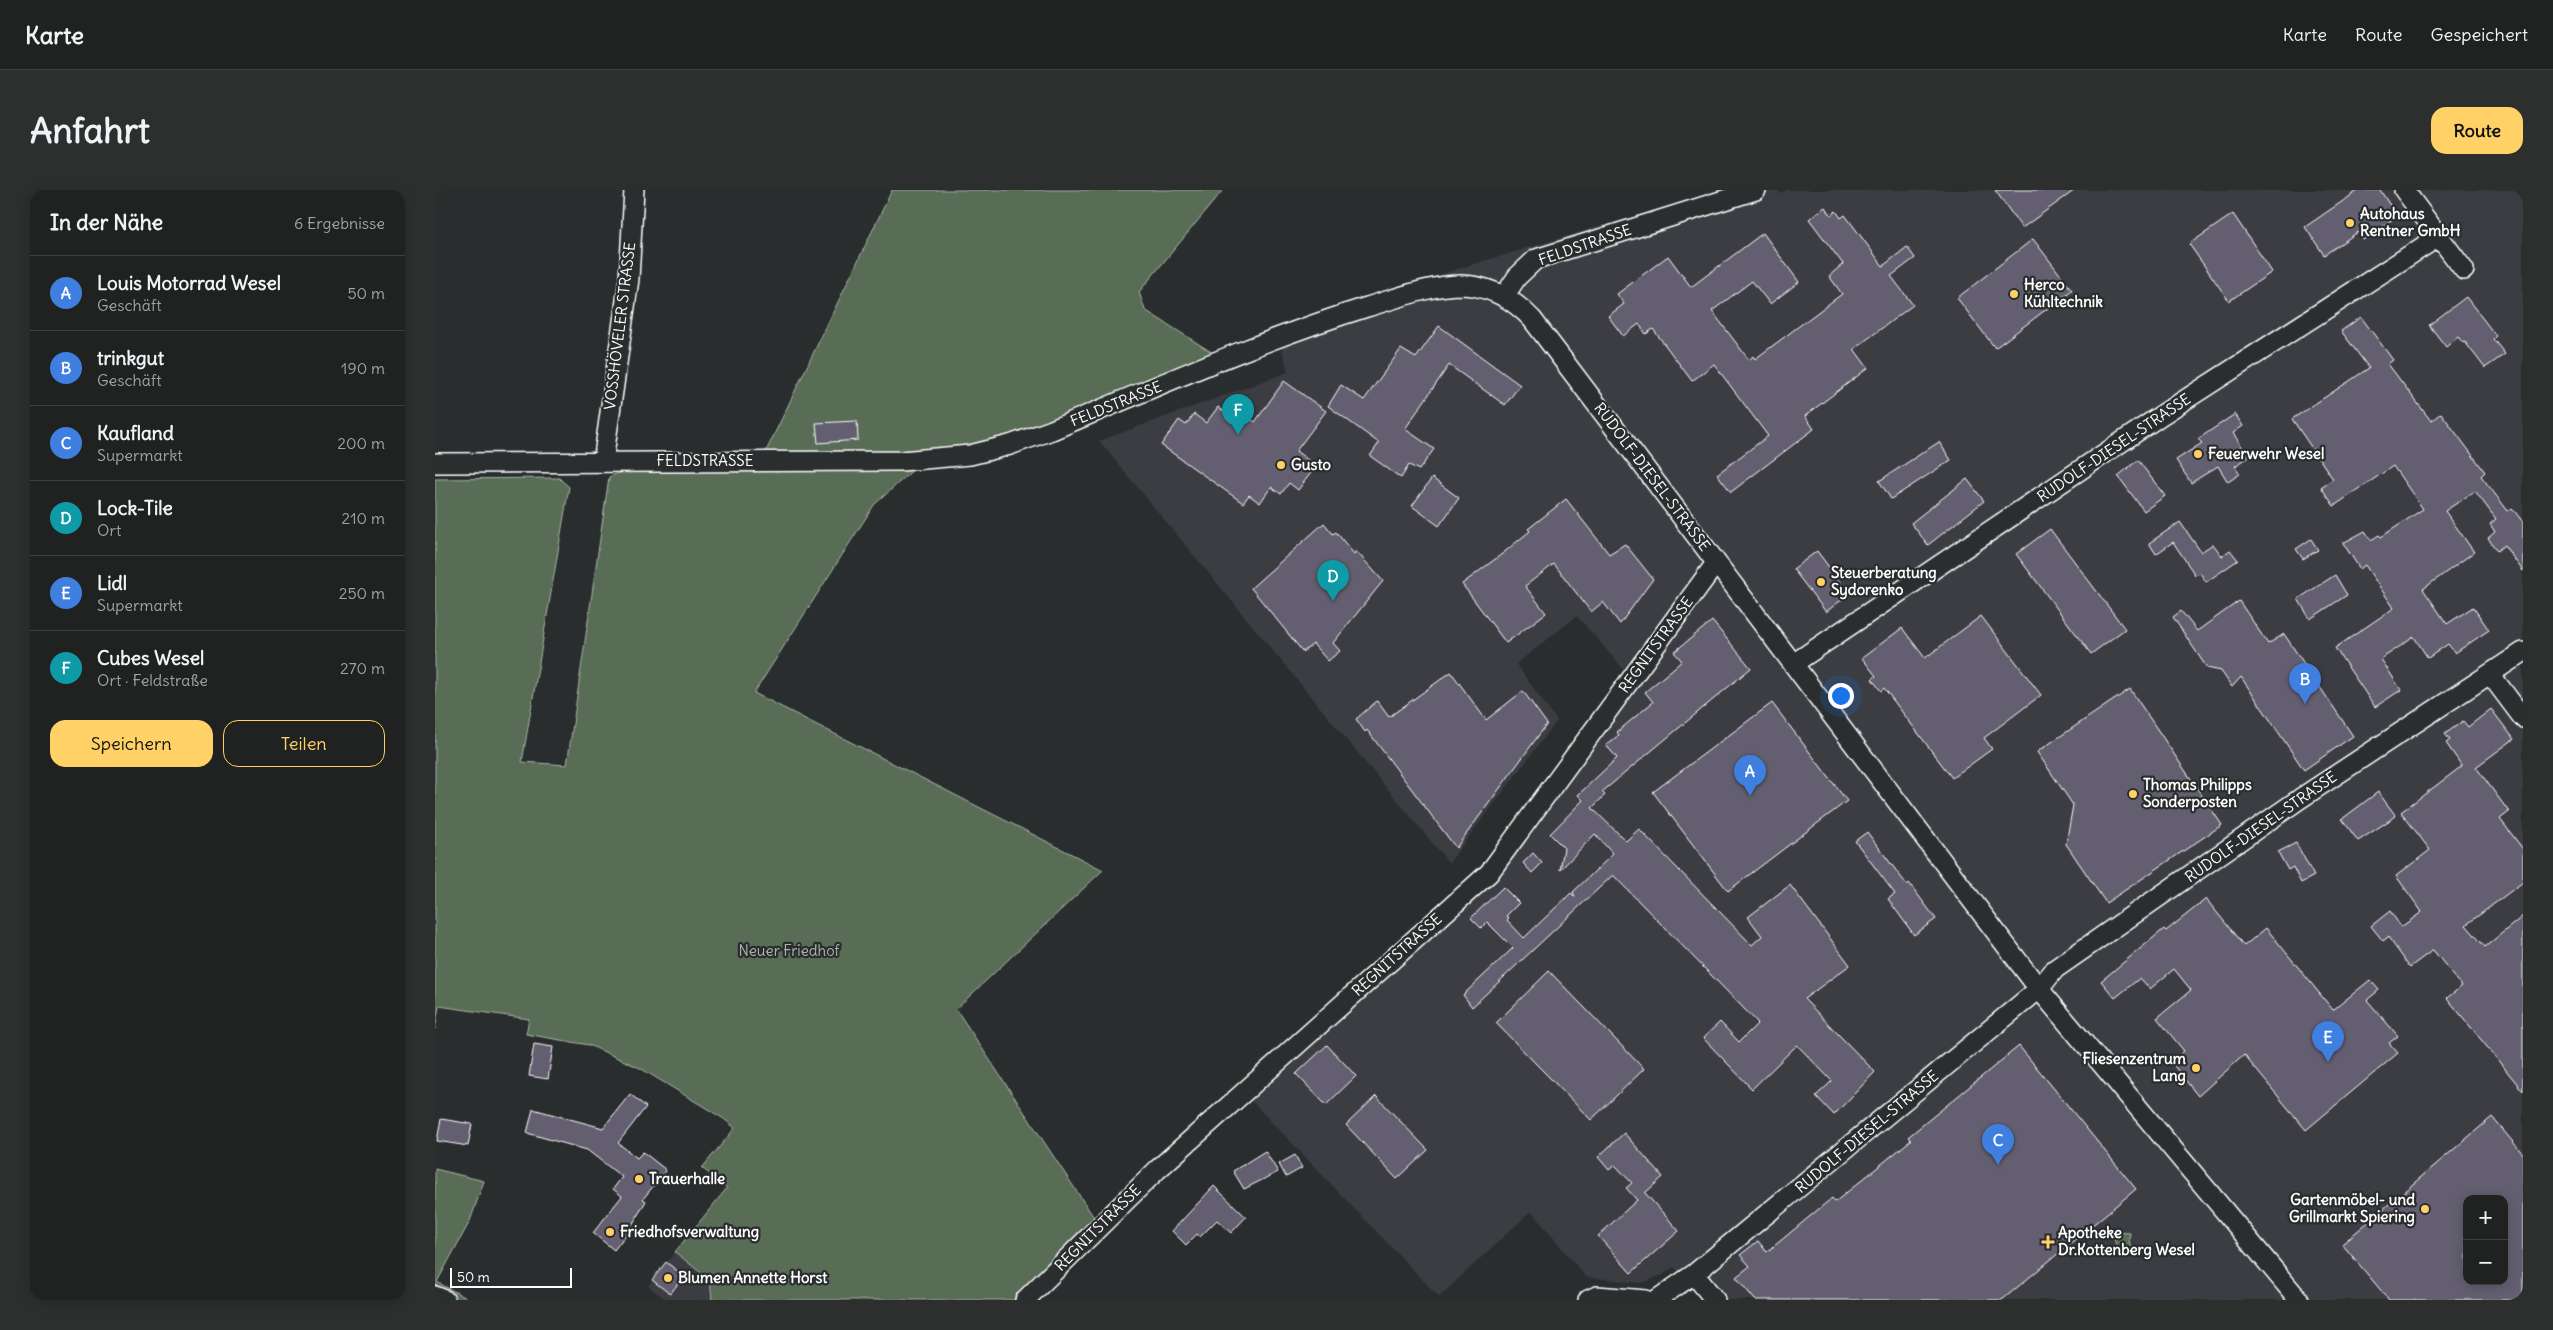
<!DOCTYPE html>
<html lang="de">
<meta charset="utf-8">
<style>
body{margin:0;font-family:Delius,sans-serif;background:#2d2f2f;color:#f1f3f6}
.controls{position:absolute;right:15px;bottom:15px;display:grid;overflow:hidden;border-radius:10px;box-shadow:0 2px 12px #0003}
.controls button{width:45px;height:45px;display:grid;place-items:center;padding:0;border:0;border-bottom:1px solid #3d3f40;background:#202222;color:#f1f3f6;font:25px sans-serif}
.scale{position:absolute;left:15px;bottom:12px;width:122px;box-sizing:border-box;padding-left:5px;border:2px solid #fff;border-top:0;font-size:14px;line-height:18px;white-space:nowrap;color:#fff;-webkit-text-stroke:4px #2a2d2e;paint-order:stroke}
.you{position:absolute;left:1405px;top:505px;width:18px;height:18px;margin:-12px;border:4px solid #fff;border-radius:50%;background:#1a73e8;box-shadow:0 0 0 8px #1a73e833}
.badge{display:grid;place-items:center;width:32px;height:32px;border-radius:50%;background:#ffd166;color:#fff;font-size:16px;font-weight:700}
.pin{position:absolute;translate:-50% -41px;filter:drop-shadow(0 1px 2px #0008)}
.pin::after{content:'';position:absolute;top:26px;width:18px;height:15px;background:inherit;clip-path:polygon(0 0,100% 0,50% 100%)}
.list{margin:0;padding:0;list-style:none}
h2{display:flex;justify-content:space-between;align-items:center;height:65px;margin:0;padding:0 20px;font-size:21px}
h2 small{font-size:16px;font-weight:400;color:#a2a4a5}
.list li{display:grid;grid-template-columns:32px 1fr auto;gap:15px;align-items:center;box-sizing:border-box;height:75px;padding:0 20px;border-top:1px solid #3d3f40}
.list b{display:block;font-size:19px;white-space:nowrap}
.list p{margin:0;font-size:16px;white-space:nowrap;color:#a2a4a5}
.list em{font-size:16px;font-style:normal;color:#a2a4a5}
.actions{display:flex;gap:10px;padding:15px 20px}
.actions a{flex:1;padding:11px 0;border:1px solid #ffd166;border-radius:15px;text-align:center;font-size:18px;color:#ffd166}
.actions .main{background:#ffd166;color:#111}
.map{position:relative;flex:none;width:2088px;height:1110px;overflow:hidden;border-radius:15px}
header{display:flex;align-items:center;gap:30px;box-sizing:border-box;height:70px;padding:0 25px;background:#202222;border-bottom:1px solid #3d3f40}
header strong{font-size:24px}
nav{display:flex;gap:28px;margin-inline-start:auto;font-size:18px}
.intro{display:flex;align-items:center;justify-content:space-between;box-sizing:border-box;height:120px;padding:0 30px}
h1{margin:0;font-size:35px}
.button{padding:12px 22px;border-radius:15px;background:#ffd166;color:#111;font-size:18px;font-weight:700}
main{display:flex;gap:30px;padding:0 30px}
aside{flex:1;background:#202222;border-radius:15px;box-shadow:0 2px 12px #0003}
.map>svg:first-child{display:block}
.built{fill:#3b3c42;fill-rule:evenodd}
.green{fill:#586c57;stroke:#acb6ab}
.building{fill:#635f71;stroke:#fff;fill-rule:evenodd}
.lines{fill:none;stroke-linecap:round;stroke-linejoin:round}
.minor-casing{stroke:#fff;stroke-width:22}
.minor{stroke:#2a2d2e;stroke-width:19}
.poi-dot{fill:#ffd166;stroke:#2a2d2e;stroke-width:2}
.labels{text-anchor:middle;stroke-width:4.5;stroke-linejoin:round;paint-order:stroke}
.poi-label{font-size:15px;font-weight:bold;fill:#fff;stroke:#2a2d2e;text-anchor:start}
.street-label{font-size:15px;fill:#fff;stroke:#2a2d2e}
.park-label{font-size:15px;fill:#acb6ab;stroke:#2a2d2e}
</style>
<header>
<strong>Karte</strong>
<nav><a>Karte</a><a>Route</a><a>Gespeichert</a></nav>
</header>
<div class="intro"><h1>Anfahrt</h1><a class="button">Route</a></div>
<main>
<aside>
<h2>In der Nähe<small>6 Ergebnisse</small></h2>
<ul class="list">
<li><span class="badge" style="background:#3f7fe0">A</span><div><b>Louis Motorrad Wesel</b><p>Geschäft</p></div><em>50 m</em></li>
<li><span class="badge" style="background:#3f7fe0">B</span><div><b>trinkgut</b><p>Geschäft</p></div><em>190 m</em></li>
<li><span class="badge" style="background:#3f7fe0">C</span><div><b>Kaufland</b><p>Supermarkt</p></div><em>200 m</em></li>
<li><span class="badge" style="background:#0f9aa8">D</span><div><b>Lock-Tile</b><p>Ort</p></div><em>210 m</em></li>
<li><span class="badge" style="background:#3f7fe0">E</span><div><b>Lidl</b><p>Supermarkt</p></div><em>250 m</em></li>
<li><span class="badge" style="background:#0f9aa8">F</span><div><b>Cubes Wesel</b><p>Ort · Feldstraße</p></div><em>270 m</em></li>
</ul>
<div class="actions"><a class="main">Speichern</a><a>Teilen</a></div>
</aside>
<div class="map">
<svg width="2088" height="1110" viewBox="0 0 2088 1110">
<rect width="100%" height="100%" fill="#2a2d2e"/>
<filter id="ink" filterUnits="userSpaceOnUse"><feTurbulence type="fractalNoise" baseFrequency=".02" numOctaves="2"/><feDisplacementMap in="SourceGraphic" scale="10" xChannelSelector="R" yChannelSelector="G"/><feConvolveMatrix kernelMatrix="1 2 1 2 8 2 1 2 1" color-interpolation-filters="sRGB"/></filter>
<g filter="url(#ink)">
<path class="built" d="M 1287,0 L 1343,0 L 1345,3 L 1351,0 L 2088,0 L 2088,1110 L 1267,1110 L 1239,1077 L 1228,1085 L 1207,1093 L 1151,1087 L 1096,1021 L 1004,1107 L 803,897 L 1048,682 L 1189,480 L 1142,426 L 1081,474 L 1122,531 L 1014,673 L 664,251 L 853,182 L 841,138 L 1032,76 ZM 2032,1009 L 2069,1009 L 2069,1091 L 2032,1091 Z
M 240,1062 L 275,1090 L 277,1110 L 231,1110 L 213,1096 Z"/>
<path class="green" d="M 457,0 L 788,0 L 704,102 L 710,120 L 781,165 L 571,253 L 480,278 L 439,315 L 319,503 L 668,680 L 521,819 L 662,1032 L 582,1110 L 277,1110 L 275,1090 L 240,1062 L 292,998 L 267,978 L 300,938 L 289,929 L 205,878 L 154,855 L 91,844 L 94,829 L 4,816 L 0,839 L 0,289 L 124,288 L 134,297 L 87,572 L 132,575 L 174,287 L 188,281 L 322,280 Z
M 0,979 L 49,991 L 35,1031 L 2,1092 L 35,1110 L 0,1110 Z
M 1678,1042 L 1695,1043 L 1694,1050 L 1697,1064 L 1682,1061 Z"/>
<path class="building" d="M 1560,0 L 1640,0 L 1587,38 Z
M 1924,0 L 1945,0 L 1962,26 L 1928,50 L 1923,42 L 1889,65 L 1870,37 Z
M 1390,17 L 1396,25 L 1401,21 L 1406,28 L 1410,25 L 1448,76 L 1472,57 L 1480,68 L 1456,86 L 1478,115 L 1419,159 L 1433,178 L 1370,226 L 1379,239 L 1296,302 L 1282,284 L 1333,246 L 1279,174 L 1257,191 L 1218,139 L 1211,144 L 1204,134 L 1188,146 L 1173,126 L 1189,114 L 1182,104 L 1233,66 L 1256,97 L 1328,43 L 1364,92 L 1335,114 L 1317,91 L 1277,121 L 1314,170 L 1318,166 L 1320,169 L 1407,104 L 1394,86 L 1408,74 L 1374,29 Z
M 1798,24 L 1837,82 L 1794,111 L 1754,54 Z
M 1598,49 L 1637,100 L 1560,158 L 1522,108 Z
M 2031,107 L 2061,146 L 2058,149 L 2070,164 L 2050,178 L 2030,152 L 2028,153 L 2023,147 L 2011,157 L 1994,135 Z
M 1926,127 L 1958,170 L 1953,174 L 1996,231 L 2006,223 L 2050,282 L 2046,286 L 2073,321 L 2077,318 L 2088,332 L 2088,381 L 2069,355 L 2062,361 L 2053,348 L 2060,342 L 2055,334 L 2061,329 L 2040,301 L 2010,321 L 2039,362 L 1988,399 L 2012,434 L 2038,417 L 2054,440 L 2020,463 L 2013,454 L 1993,468 L 1979,447 L 1946,469 L 1966,500 L 1940,517 L 1900,458 L 1959,418 L 1930,375 L 1925,379 L 1908,353 L 1930,341 L 1936,350 L 1944,345 L 1946,347 L 1988,319 L 1958,276 L 1899,316 L 1886,297 L 1898,289 L 1857,229 L 1934,178 L 1906,141 Z
M 1004,136 L 1085,195 L 1070,215 L 1014,175 L 970,239 L 999,259 L 984,280 L 974,275 L 966,288 L 935,266 L 944,253 L 893,216 L 906,195 L 929,210 L 966,159 L 981,168 Z
M 849,191 L 891,221 L 861,261 L 881,276 L 863,300 L 854,293 L 846,304 L 836,297 L 825,313 L 814,305 L 808,313 L 726,255 L 744,230 L 751,235 L 759,224 L 771,233 L 783,217 L 794,225 L 799,217 L 820,232 Z
M 1800,224 L 1808,236 L 1798,243 L 1814,267 L 1800,276 L 1805,284 L 1793,292 L 1783,276 L 1756,293 L 1741,270 L 1767,253 L 1763,249 Z
M 422,231 L 423,250 L 383,253 L 381,233 Z
M 1504,252 L 1516,270 L 1456,309 L 1444,291 Z
M 1703,270 L 1730,306 L 1709,321 L 1683,286 Z
M 997,288 L 1024,308 L 1004,336 L 977,316 Z
M 1532,289 L 1549,311 L 1493,355 L 1476,333 Z
M 1131,309 L 1174,364 L 1190,354 L 1218,389 L 1185,434 L 1168,412 L 1156,422 L 1119,374 L 1090,396 L 1111,423 L 1071,453 L 1027,394 L 1067,364 L 1095,341 L 1093,339 Z
M 1745,332 L 1766,362 L 1778,354 L 1787,366 L 1795,360 L 1803,370 L 1771,392 L 1765,383 L 1760,385 L 1738,352 L 1721,364 L 1714,353 Z
M 889,333 L 898,344 L 901,342 L 919,364 L 921,361 L 948,391 L 898,453 L 905,461 L 893,471 L 878,454 L 868,462 L 816,398 Z
M 1615,339 L 1690,439 L 1656,464 L 1581,364 Z
M 1876,349 L 1883,360 L 1868,369 L 1861,359 Z
M 1382,361 L 1414,404 L 1391,422 L 1358,379 Z
M 1900,385 L 1912,405 L 1875,429 L 1863,409 Z
M 1804,411 L 1833,454 L 1849,444 L 1918,546 L 1869,580 L 1806,487 L 1797,497 L 1786,481 L 1772,478 L 1738,427 L 1746,421 L 1762,441 Z
M 1546,426 L 1606,505 L 1549,548 L 1557,559 L 1517,588 L 1449,498 L 1446,501 L 1437,489 L 1441,486 L 1427,468 L 1467,438 L 1490,468 Z
M 1277,431 L 1316,478 L 1167,602 L 1170,605 L 1157,618 L 1191,651 L 1204,639 L 1317,755 L 1327,746 L 1313,727 L 1355,695 L 1415,775 L 1369,809 L 1440,882 L 1399,925 L 1381,906 L 1397,891 L 1362,855 L 1317,899 L 1268,848 L 1285,832 L 1304,852 L 1323,833 L 1178,685 L 1037,817 L 1028,805 L 1078,758 L 1052,732 L 1046,738 L 1036,728 L 1068,697 L 1084,713 L 1071,726 L 1074,728 L 1072,730 L 1089,748 L 1136,703 L 1140,707 L 1138,702 L 1178,664 L 1160,644 L 1125,680 L 1129,658 L 1115,644 L 1148,610 L 1143,605 L 1182,568 L 1171,555 L 1184,545 L 1182,542 L 1218,512 L 1210,502 L 1247,471 L 1239,462 Z
M 1016,482 L 1051,530 L 1088,501 L 1112,534 L 1021,658 L 932,540 L 930,542 L 921,529 L 942,511 L 954,527 Z
M 1695,499 L 1787,635 L 1671,713 L 1631,654 L 1638,615 L 1602,562 Z
M 1337,513 L 1412,611 L 1293,701 L 1218,602 Z
M 2056,519 L 2079,549 L 2041,577 L 2074,622 L 2065,629 L 2088,659 L 2088,692 L 2031,735 L 2050,757 L 2088,726 L 2088,901 L 2012,808 L 2027,796 L 1998,760 L 1975,777 L 1953,747 L 1948,751 L 1936,736 L 1955,721 L 1966,737 L 1987,722 L 1961,686 L 1995,660 L 1966,622 L 2027,576 L 2011,553 L 2015,550 L 2010,544 L 2028,531 L 2033,537 Z
M 1943,602 L 1961,626 L 1923,651 L 1907,629 Z
M 1432,642 L 1472,695 L 1474,693 L 1501,729 L 1479,745 L 1453,709 L 1460,704 L 1420,651 Z
M 1861,653 L 1879,686 L 1866,693 L 1858,677 L 1853,680 L 1843,662 Z
M 1098,663 L 1107,673 L 1097,683 L 1088,673 Z
M 1771,709 L 1809,756 L 1831,738 L 1898,820 L 1935,790 L 1944,800 L 1932,810 L 1963,846 L 1954,853 L 1963,863 L 1871,940 L 1809,865 L 1763,906 L 1736,872 L 1749,861 L 1722,828 L 1756,800 L 1739,779 L 1715,799 L 1705,788 L 1680,808 L 1666,791 L 1729,739 L 1731,741 Z
M 1114,781 L 1209,879 L 1156,930 L 1061,833 Z
M 99,854 L 118,857 L 113,889 L 94,886 Z
M 892,855 L 921,886 L 891,915 L 861,884 Z
M 1584,856 L 1701,999 L 1567,1110 L 1320,1110 L 1301,1087 L 1315,1076 L 1305,1065 L 1323,1051 L 1332,1062 L 1397,1008 L 1400,1012 L 1476,950 L 1473,947 Z
M 195,904 L 211,917 L 183,953 L 202,968 L 208,962 L 231,980 L 208,1009 L 211,1011 L 193,1042 L 179,1060 L 158,1043 L 187,1006 L 178,999 L 187,987 L 152,960 L 92,943 L 98,919 L 168,938 Z
M 941,906 L 993,960 L 962,989 L 911,935 Z
M 2057,927 L 2088,964 L 2088,1104 L 2081,1110 L 1954,1110 L 1907,1054 ZM 2032,1009 L 2069,1009 L 2069,1091 L 2032,1091 Z
M 6,929 L 37,934 L 33,956 L 2,951 Z
M 1189,943 L 1228,987 L 1210,1003 L 1244,1041 L 1196,1083 L 1163,1046 L 1202,1010 L 1191,998 L 1197,993 L 1180,975 L 1174,980 L 1163,967 Z
M 830,961 L 843,982 L 809,999 L 798,981 Z
M 860,965 L 867,978 L 851,987 L 844,974 Z
M 779,996 L 811,1027 L 796,1043 L 782,1030 L 765,1047 L 762,1044 L 751,1055 L 737,1041 Z
M 231,1072 L 249,1086 L 235,1104 L 217,1090 Z"/>
<g class="lines">
<defs>
<path id="minor" d="M 1969,0 L 2029,80
M 1070,105 L 1082,87 L 1101,69 L 1321,0
M 168,272 L 194,89 L 199,0
M 0,273 L 466,271 L 535,265 L 575,255 L 617,240 C 721,197 825,150 932,117 C 963,108 995,95 1027,95 C 1056,96 1078,109 1097,129 L 1604,799 L 1864,1110
M 1358,474 L 1728,224 L 2003,47
M 2055,484 L 2088,528
M 1259,1084 L 1280,1110
M 0,1106 L 10,1110
M 590,1110 L 722,980 L 1054,683 L 1281,373
M 1153,1110 L 1162,1106 L 1211,1110
M 1221,1110 L 1259,1084 L 1604,799 L 1620,779 L 1866,608 L 2088,462"/>
</defs>
<use href="#minor" class="minor-casing"/>
<use href="#minor" class="minor"/>
</g>
</g>
<g class="poi-dot">
<circle cx="1915" cy="33" r="5"/>
<circle cx="1579" cy="104" r="5"/>
<circle cx="1763" cy="264" r="5"/>
<circle cx="846" cy="275" r="5"/>
<circle cx="1386" cy="392" r="5"/>
<circle cx="1698" cy="604" r="5"/>
<circle cx="1761" cy="878" r="5"/>
<circle cx="204" cy="989" r="5"/>
<circle cx="1990" cy="1019" r="5"/>
<circle cx="175" cy="1042" r="5"/>
<path d="M1610.5 1044.5h5v5h5v5h-5v5h-5v-5h-5v-5h5z"/>
<circle cx="233" cy="1088" r="5"/>
</g>
<g class="labels">
<g class="poi-label">
<text x="1925" y="29">Autohaus<tspan x="1925" dy="17">Rentner GmbH</tspan></text>
<text x="1589" y="100">Herco<tspan x="1589" dy="17">Kühltechnik</tspan></text>
<text x="1773" y="269">Feuerwehr Wesel</text>
<text x="856" y="280">Gusto</text>
<text x="1396" y="388">Steuerberatung<tspan x="1396" dy="17">Sydorenko</tspan></text>
<text x="1708" y="600">Thomas Philipps<tspan x="1708" dy="17">Sonderposten</tspan></text>
<text x="1751" y="874" text-anchor="end">Fliesenzentrum<tspan x="1751" dy="17">Lang</tspan></text>
<text x="214" y="994">Trauerhalle</text>
<text x="1980" y="1015" text-anchor="end">Gartenmöbel- und<tspan x="1980" dy="17">Grillmarkt Spiering</tspan></text>
<text x="185" y="1047">Friedhofsverwaltung</text>
<text x="1623" y="1048">Apotheke<tspan x="1623" dy="17">Dr.Kottenberg Wesel</tspan></text>
<text x="243" y="1093">Blumen Annette Horst</text>
</g>
<g class="street-label">
<text transform="translate(1150 55) rotate(-19)" y="5">FELDSTRASSE</text>
<text transform="translate(185 136) rotate(-83)" y="5">VOSSHÖVELER STRASSE</text>
<text transform="translate(681 214) rotate(-22)" y="5">FELDSTRASSE</text>
<text transform="translate(1679 258) rotate(-34)" y="5">RUDOLF-DIESEL-STRASSE</text>
<text x="270" y="276">FELDSTRASSE</text>
<text transform="translate(1217 287) rotate(53)" y="5">RUDOLF-DIESEL-STRASSE</text>
<text transform="translate(1221 455) rotate(-54)" y="5">REGNITSTRASSE</text>
<text transform="translate(1826 637) rotate(-35)" y="5">RUDOLF-DIESEL-STRASSE</text>
<text transform="translate(962 765) rotate(-42)" y="5">REGNITSTRASSE</text>
<text transform="translate(1432 942) rotate(-40)" y="5">RUDOLF-DIESEL-STRASSE</text>
<text transform="translate(663 1038) rotate(-45)" y="5">REGNITSTRASSE</text>
</g>
<g class="park-label">
<text x="354" y="766">Neuer Friedhof</text>
</g>
</g>
</svg>
<div class="controls">
<button>+</button>
<button>−</button>
</div>
<div class="scale">50 m</div>
<div class="you"></div>
<div class="pin badge" style="left:1315px;top:606px;background:#3f7fe0">A</div>
<div class="pin badge" style="left:1870px;top:514px;background:#3f7fe0">B</div>
<div class="pin badge" style="left:1563px;top:975px;background:#3f7fe0">C</div>
<div class="pin badge" style="left:898px;top:411px;background:#0f9aa8">D</div>
<div class="pin badge" style="left:1893px;top:872px;background:#3f7fe0">E</div>
<div class="pin badge" style="left:803px;top:245px;background:#0f9aa8">F</div>
</div>
</main>
